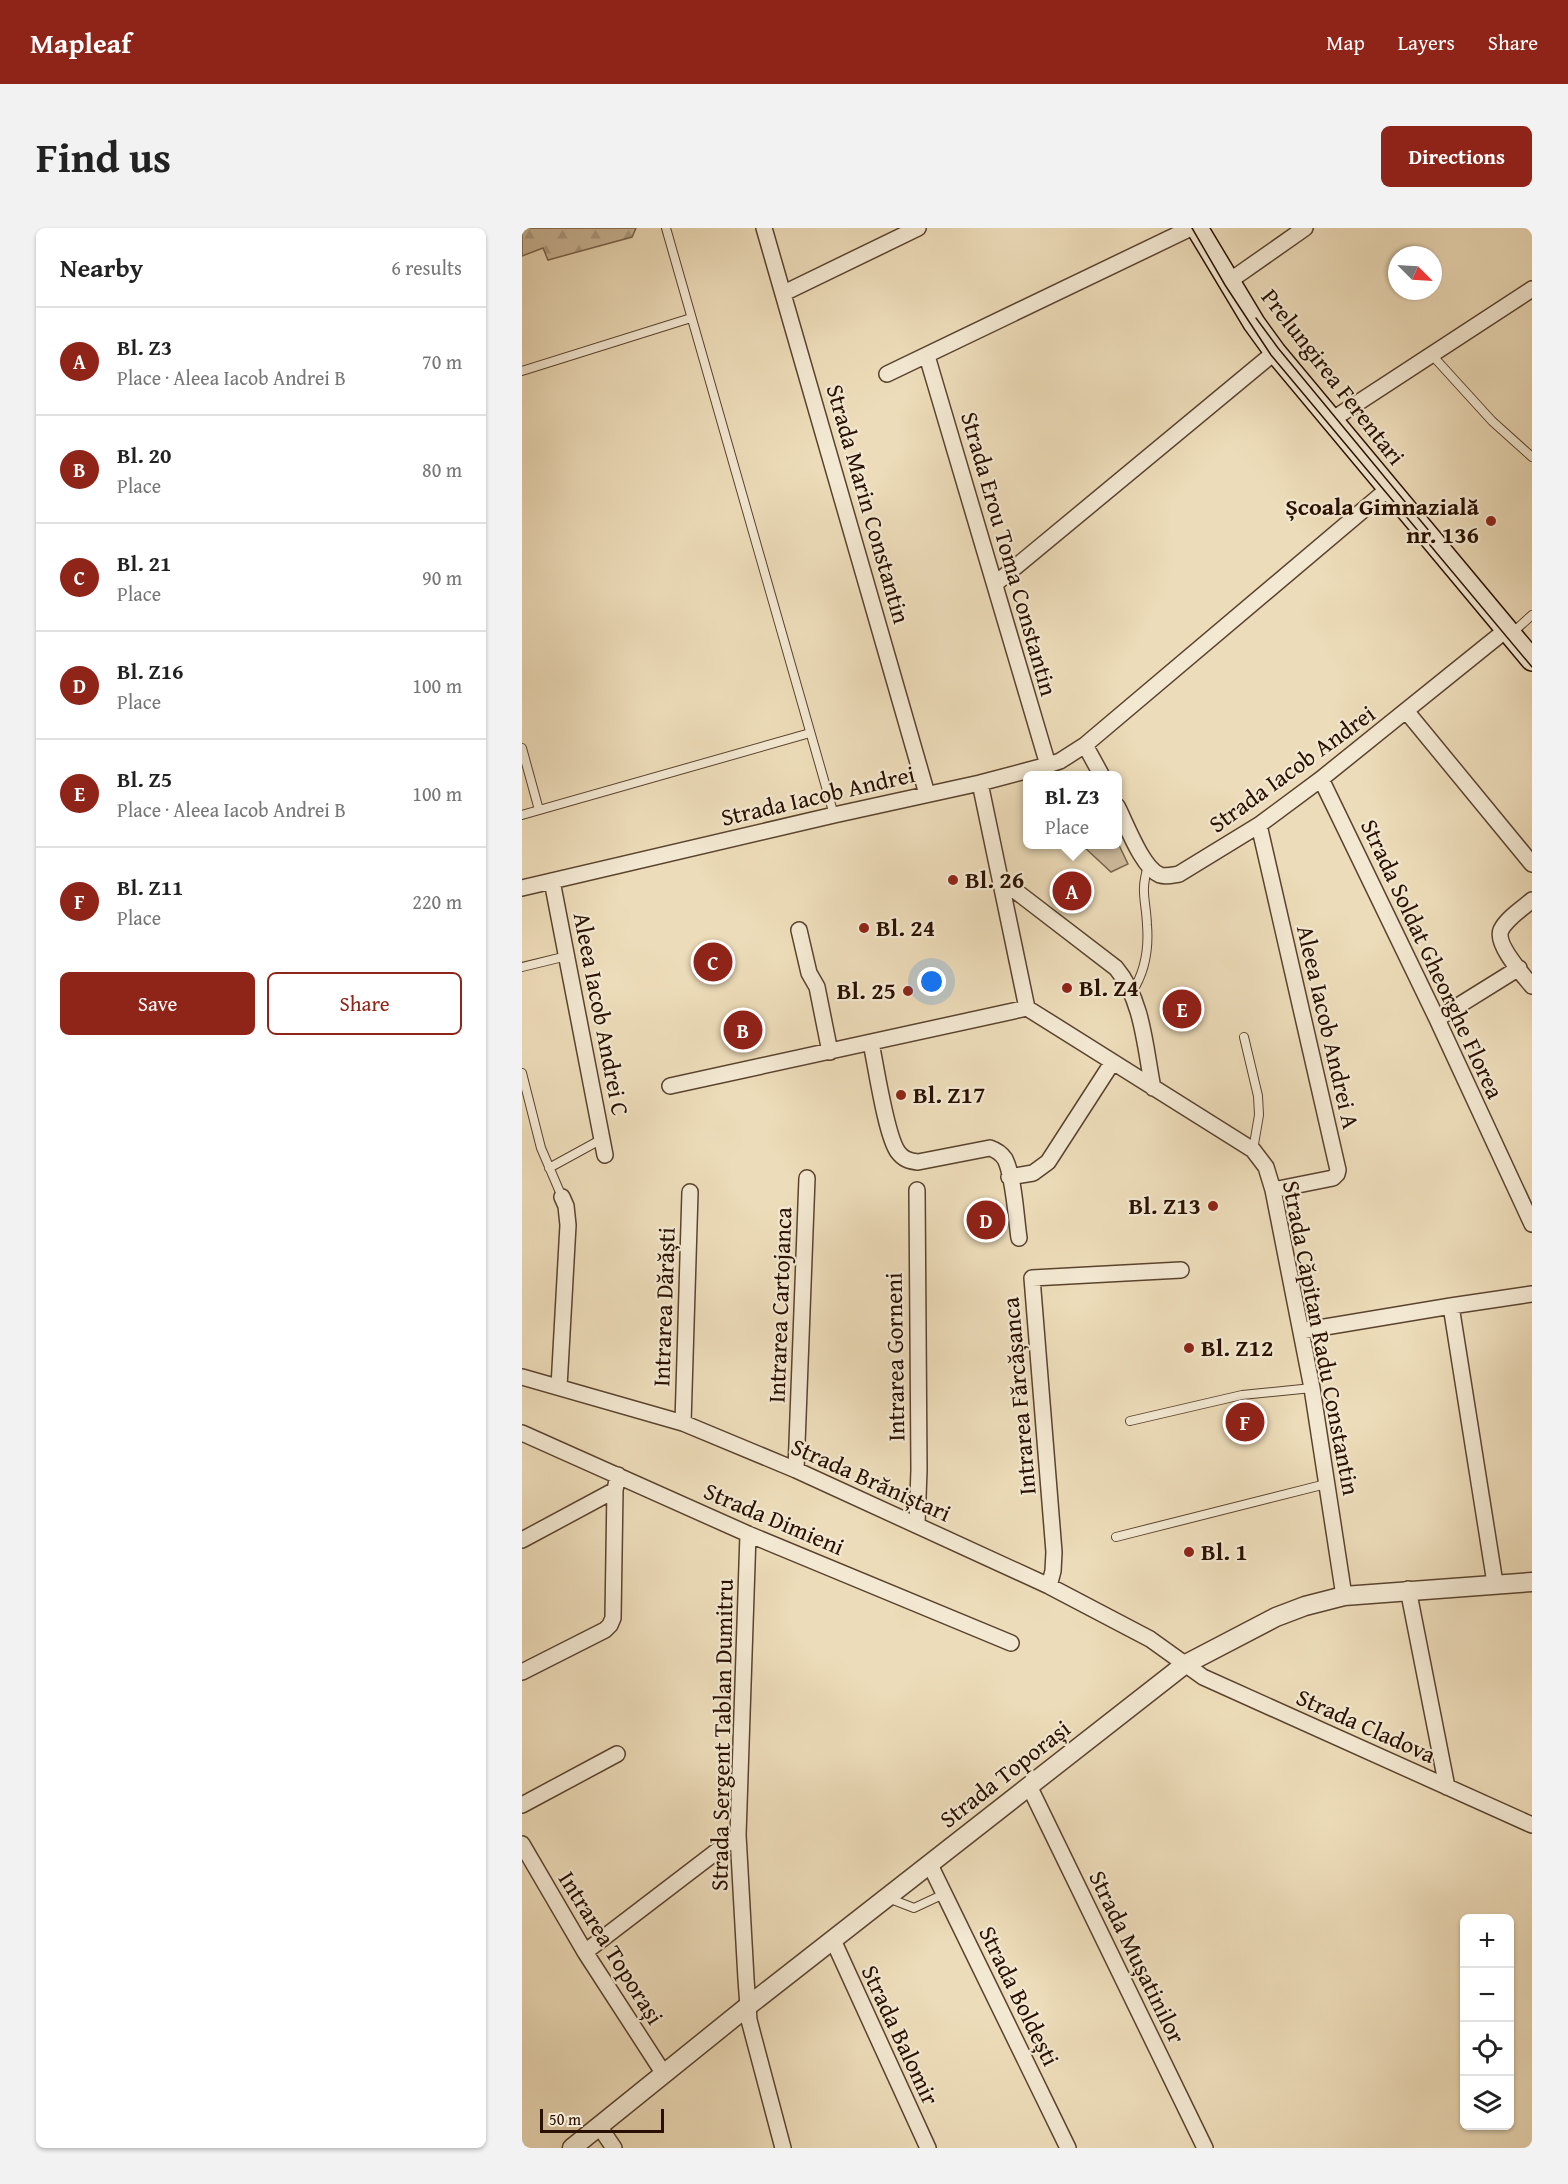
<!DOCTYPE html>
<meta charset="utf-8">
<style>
body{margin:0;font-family:"Gentium Book Plus",serif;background:#f2f2f2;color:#222}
.controls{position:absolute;right:18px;bottom:18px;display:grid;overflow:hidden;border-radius:9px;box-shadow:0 2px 4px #0004}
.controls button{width:54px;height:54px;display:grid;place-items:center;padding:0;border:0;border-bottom:2px solid #e0e0e0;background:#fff;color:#222;font:30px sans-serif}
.compass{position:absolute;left:866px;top:18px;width:54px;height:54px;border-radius:50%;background:#fff;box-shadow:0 2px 4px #0004;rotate:114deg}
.scale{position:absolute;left:18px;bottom:15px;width:124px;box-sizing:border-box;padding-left:6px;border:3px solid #291000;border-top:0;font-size:16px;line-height:21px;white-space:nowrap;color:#291000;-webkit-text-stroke:4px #f3e8d2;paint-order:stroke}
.you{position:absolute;left:410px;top:754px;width:21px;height:21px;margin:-15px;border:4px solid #fff;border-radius:50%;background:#1a73e8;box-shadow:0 0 0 9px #1a73e833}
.badge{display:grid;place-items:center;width:39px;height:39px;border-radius:50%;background:#8f2418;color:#fff;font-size:20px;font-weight:700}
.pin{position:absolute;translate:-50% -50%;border:3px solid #fff;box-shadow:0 2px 6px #0006}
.popup{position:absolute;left:501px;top:543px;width:99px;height:78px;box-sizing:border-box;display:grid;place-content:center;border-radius:9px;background:#fff;filter:drop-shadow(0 2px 4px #0005);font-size:20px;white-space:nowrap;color:#767676}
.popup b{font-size:22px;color:#222}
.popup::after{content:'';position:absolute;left:50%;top:100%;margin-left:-12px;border:12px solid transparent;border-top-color:#fff}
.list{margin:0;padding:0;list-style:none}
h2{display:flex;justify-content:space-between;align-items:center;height:78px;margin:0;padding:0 24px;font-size:26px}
h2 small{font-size:20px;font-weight:400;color:#767676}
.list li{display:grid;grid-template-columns:39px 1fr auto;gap:18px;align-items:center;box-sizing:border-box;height:108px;padding:0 24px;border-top:2px solid #e0e0e0}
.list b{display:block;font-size:22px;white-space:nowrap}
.list p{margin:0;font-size:20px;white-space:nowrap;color:#767676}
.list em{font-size:20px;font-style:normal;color:#767676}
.actions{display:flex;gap:12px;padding:18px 24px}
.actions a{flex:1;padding:14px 0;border:2px solid #8f2418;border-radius:9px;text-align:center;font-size:21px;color:#8f2418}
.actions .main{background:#8f2418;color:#fff}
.icon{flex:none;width:33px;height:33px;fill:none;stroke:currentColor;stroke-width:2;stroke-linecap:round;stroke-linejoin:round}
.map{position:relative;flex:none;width:1010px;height:1920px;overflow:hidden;border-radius:9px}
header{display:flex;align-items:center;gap:36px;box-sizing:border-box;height:84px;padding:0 30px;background:#8f2418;color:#fff}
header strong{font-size:28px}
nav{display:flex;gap:33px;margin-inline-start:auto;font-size:21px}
.intro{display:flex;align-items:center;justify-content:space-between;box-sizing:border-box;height:144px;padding:0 36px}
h1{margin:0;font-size:42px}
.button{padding:15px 27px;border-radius:9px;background:#8f2418;color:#fff;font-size:21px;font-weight:700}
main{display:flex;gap:36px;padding:0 36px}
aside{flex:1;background:#fff;border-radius:9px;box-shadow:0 2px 4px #0004}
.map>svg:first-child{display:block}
.forest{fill:url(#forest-firs);stroke:#7a644d;stroke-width:1.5}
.green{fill:#ccb99a;stroke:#7a644d;stroke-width:1.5}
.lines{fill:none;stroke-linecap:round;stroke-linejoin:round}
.service-casing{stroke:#5a432e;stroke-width:10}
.minor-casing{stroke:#5a432e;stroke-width:18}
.tertiary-casing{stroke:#5a432e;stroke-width:21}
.secondary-casing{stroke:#291000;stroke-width:24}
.service{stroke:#f3e8d2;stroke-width:8}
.minor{stroke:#f3e8d2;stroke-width:15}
.tertiary{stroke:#f3e8d2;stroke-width:18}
.secondary{stroke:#f3e8d2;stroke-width:21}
.tram{stroke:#291000;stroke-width:1.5}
.poi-dot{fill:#8f2418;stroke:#f3e8d2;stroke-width:2}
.labels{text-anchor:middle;stroke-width:4.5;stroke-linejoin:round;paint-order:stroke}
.street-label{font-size:24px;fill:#291000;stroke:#f3e8d2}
.poi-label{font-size:24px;font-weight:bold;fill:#291000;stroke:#f3e8d2;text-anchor:start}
</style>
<header>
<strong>Mapleaf</strong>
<nav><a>Map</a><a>Layers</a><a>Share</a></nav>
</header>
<div class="intro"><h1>Find us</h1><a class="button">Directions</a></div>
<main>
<aside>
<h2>Nearby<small>6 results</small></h2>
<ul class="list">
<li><span class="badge">A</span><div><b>Bl. Z3</b><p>Place · Aleea Iacob Andrei B</p></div><em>70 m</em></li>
<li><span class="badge">B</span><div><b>Bl. 20</b><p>Place</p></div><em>80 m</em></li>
<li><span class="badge">C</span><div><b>Bl. 21</b><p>Place</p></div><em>90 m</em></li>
<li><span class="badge">D</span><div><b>Bl. Z16</b><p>Place</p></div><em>100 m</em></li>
<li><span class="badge">E</span><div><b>Bl. Z5</b><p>Place · Aleea Iacob Andrei B</p></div><em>100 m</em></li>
<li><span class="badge">F</span><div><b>Bl. Z11</b><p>Place</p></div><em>220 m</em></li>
</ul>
<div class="actions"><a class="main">Save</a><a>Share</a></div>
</aside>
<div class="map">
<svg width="1010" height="1920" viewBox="0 0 1010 1920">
<defs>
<pattern id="forest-firs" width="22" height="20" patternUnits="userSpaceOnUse" patternTransform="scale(1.5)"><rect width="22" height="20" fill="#ccb99a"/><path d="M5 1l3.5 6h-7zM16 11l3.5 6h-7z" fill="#af9e83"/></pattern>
</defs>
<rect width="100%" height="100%" fill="#eddcb9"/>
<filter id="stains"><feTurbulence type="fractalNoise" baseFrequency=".00333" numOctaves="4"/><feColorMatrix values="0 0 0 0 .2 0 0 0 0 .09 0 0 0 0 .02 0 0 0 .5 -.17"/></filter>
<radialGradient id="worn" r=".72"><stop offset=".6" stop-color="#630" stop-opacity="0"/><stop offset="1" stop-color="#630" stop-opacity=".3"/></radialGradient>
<path class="forest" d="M 0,0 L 114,0 L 110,9 L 26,32 L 21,20 L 0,28 Z"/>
<path class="green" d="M 595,613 L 606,636 L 589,644 L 560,617 L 595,616 Z"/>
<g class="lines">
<defs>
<path id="service" d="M 144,0 L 312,587
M 909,126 L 970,193 L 1010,229
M 0,143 L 169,90
M 989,406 L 1010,387
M 0,520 L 17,582
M 0,587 L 288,505
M 0,739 L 45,728
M 610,764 C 623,744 627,722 625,697 C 624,671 618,665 626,638
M 722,809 L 736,868 L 737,887 L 731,922
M 0,845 L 19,920 L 40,969
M 27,940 L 80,911
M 608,1193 L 720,1167 L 790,1160
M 594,1309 L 804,1256
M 366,1670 L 392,1680 L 422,1666"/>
<path id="minor" d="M 242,0 L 405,566
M 706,54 L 783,0
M 262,65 L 396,0
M 405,128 L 526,537
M 365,146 L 669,0
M 808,193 L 1010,61
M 473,356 L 753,124
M 885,484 L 1010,636
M 563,517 L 580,548
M 799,551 L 915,791 L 1010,996
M 458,555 L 505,780
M 595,578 C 604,595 620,640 638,647 C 644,649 651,647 657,646 L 737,597 L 799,551 L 984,402
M 737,597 L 816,942 L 815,946 L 811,950 L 751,962
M 478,651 L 594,740 C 621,772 623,820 631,860
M 30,653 L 83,927
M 0,660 L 312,587 L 458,555 L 526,537 L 538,533 L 563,517 L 866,261
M 1010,672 C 1000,681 985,690 979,702 C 973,716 1001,747 1010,758
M 277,702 L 287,745 L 295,759 L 308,824
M 915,791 L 997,740
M 349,815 C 354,838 364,908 376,924 C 381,931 387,933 396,934 L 468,920 C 474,922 479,925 483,931 C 492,949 494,990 497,1010
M 148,858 L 505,780 L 731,922 L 744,939 L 751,962 L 790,1160 L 822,1368
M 487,949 L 511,945 L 526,934 L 590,835
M 929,1078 L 973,1355
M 779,1103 L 929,1078 L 1010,1066
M 0,1149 L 161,1195 L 274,1242 L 527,1358 L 628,1411 L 681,1449 L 1010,1597
M 37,1159 L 46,997 L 44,978 L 40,969
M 161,1195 L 168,964
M 0,1205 L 226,1306 L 489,1415
M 274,1242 L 285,950
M 395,1296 L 397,1242 L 395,962
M 226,1306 L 216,1607 L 224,1751 L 227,1792 L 261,1920
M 0,1312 L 93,1262
M 527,1358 L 531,1343 L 532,1324 L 510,1050 L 659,1042
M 886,1361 L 925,1559
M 0,1444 L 83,1402 L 88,1397 L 91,1390 L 93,1262 L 96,1247
M 508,1557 L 509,1562 L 683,1920
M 0,1577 L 95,1526
M 0,1616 L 63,1724 L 142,1846
M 409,1635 L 411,1643 L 546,1920
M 311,1712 L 406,1920
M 63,1724 L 216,1607
M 77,1898 L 92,1920"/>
<path id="tertiary" d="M 50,1920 L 226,1778 L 662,1437 L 754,1389 L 783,1378 L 822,1368 L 1010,1354"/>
<path id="secondary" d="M 675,0 L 732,95 L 753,124 L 1010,432"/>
</defs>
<use href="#service" class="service-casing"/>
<use href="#minor" class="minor-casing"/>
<use href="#tertiary" class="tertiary-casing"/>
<use href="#secondary" class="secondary-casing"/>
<use href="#service" class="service"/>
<use href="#minor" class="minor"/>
<use href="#tertiary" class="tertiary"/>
<use href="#secondary" class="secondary"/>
<path class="tram" d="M 670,0 L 703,57 L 749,127 L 1010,439
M 734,90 L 756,120 L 908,304"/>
</g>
<g class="poi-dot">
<circle cx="969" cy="293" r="6"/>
<circle cx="431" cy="652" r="6"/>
<circle cx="342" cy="700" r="6"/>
<circle cx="545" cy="760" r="6"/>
<circle cx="386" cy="763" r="6"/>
<circle cx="379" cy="867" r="6"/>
<circle cx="691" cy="978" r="6"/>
<circle cx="667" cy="1120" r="6"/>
<circle cx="667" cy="1324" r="6"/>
</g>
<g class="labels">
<g class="street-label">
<text transform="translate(811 149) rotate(52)" y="8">Prelungirea Ferentari</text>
<text transform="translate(346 276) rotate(74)" y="8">Strada Marin Constantin</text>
<text transform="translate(487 326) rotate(74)" y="8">Strada Erou Toma Constantin</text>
<text transform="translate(770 541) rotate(-36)" y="8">Strada Iacob Andrei</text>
<text transform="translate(296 568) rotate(-13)" y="8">Strada Iacob Andrei</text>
<text transform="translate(910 731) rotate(65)" y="8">Strada Soldat Gheorghe Florea</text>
<text transform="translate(79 786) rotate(79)" y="8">Aleea Iacob Andrei C</text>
<text transform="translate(806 799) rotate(77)" y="8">Aleea Iacob Andrei A</text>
<text transform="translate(258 1077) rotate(-88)" y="8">Intrarea Cartojanca</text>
<text transform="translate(142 1079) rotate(-88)" y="8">Intrarea Dărăști</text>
<text transform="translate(799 1110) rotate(79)" y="8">Strada Căpitan Radu Constantin</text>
<text transform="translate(373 1129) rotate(-91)" y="8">Intrarea Gorneni</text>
<text transform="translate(497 1168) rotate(-95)" y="8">Intrarea Fărcășanca</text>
<text transform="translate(349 1252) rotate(24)" y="8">Strada Brăniștari</text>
<text transform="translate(252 1291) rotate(23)" y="8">Strada Dimieni</text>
<text transform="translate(844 1498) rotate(24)" y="8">Strada Cladova</text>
<text transform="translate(200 1507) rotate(-89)" y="8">Strada Sergent Tablan Dumitru</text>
<text transform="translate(483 1546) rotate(-38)" y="8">Strada Toporași</text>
<text transform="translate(89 1720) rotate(58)" y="8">Intrarea Toporași</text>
<text transform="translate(615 1729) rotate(64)" y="8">Strada Mușatinilor</text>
<text transform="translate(497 1768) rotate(64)" y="8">Strada Boldești</text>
<text transform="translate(378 1807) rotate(65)" y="8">Strada Balomir</text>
</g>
<g class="poi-label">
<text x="957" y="287" text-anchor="end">Școala Gimnazială<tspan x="957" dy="28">nr. 136</tspan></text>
<text x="443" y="660">Bl. 26</text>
<text x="354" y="708">Bl. 24</text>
<text x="557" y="768">Bl. Z4</text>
<text x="374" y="771" text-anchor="end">Bl. 25</text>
<text x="391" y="875">Bl. Z17</text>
<text x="679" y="986" text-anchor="end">Bl. Z13</text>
<text x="679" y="1128">Bl. Z12</text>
<text x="679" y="1332">Bl. 1</text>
</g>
</g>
<rect width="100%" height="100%" filter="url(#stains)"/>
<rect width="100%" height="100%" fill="url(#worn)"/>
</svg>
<div class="controls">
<button>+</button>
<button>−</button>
<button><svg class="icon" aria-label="locate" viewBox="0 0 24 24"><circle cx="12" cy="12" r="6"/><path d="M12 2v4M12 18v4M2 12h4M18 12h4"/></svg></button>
<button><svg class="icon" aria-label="layers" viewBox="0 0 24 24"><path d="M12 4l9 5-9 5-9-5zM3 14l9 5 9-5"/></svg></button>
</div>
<svg class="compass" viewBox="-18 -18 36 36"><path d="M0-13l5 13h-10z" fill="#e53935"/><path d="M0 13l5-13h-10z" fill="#767676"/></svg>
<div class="scale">50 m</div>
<div class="you"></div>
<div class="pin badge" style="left:550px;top:663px">A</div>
<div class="popup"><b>Bl. Z3</b>Place</div>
<div class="pin badge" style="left:221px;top:802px">B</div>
<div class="pin badge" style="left:191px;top:734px">C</div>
<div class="pin badge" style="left:464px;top:992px">D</div>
<div class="pin badge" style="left:660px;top:781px">E</div>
<div class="pin badge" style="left:723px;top:1194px">F</div>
</div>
</main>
